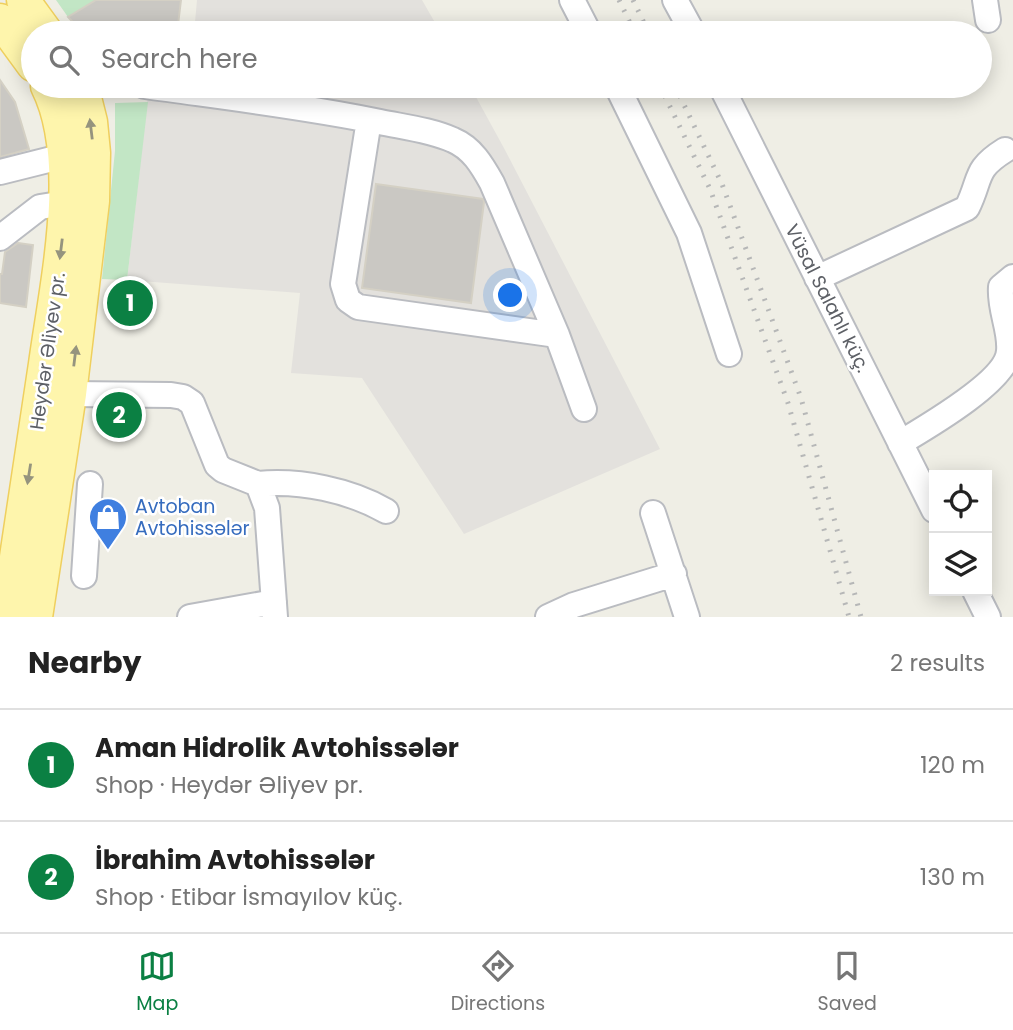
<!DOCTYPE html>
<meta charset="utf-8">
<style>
body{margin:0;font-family:Poppins,sans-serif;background:#f2f2f2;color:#222}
.controls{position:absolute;right:21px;bottom:21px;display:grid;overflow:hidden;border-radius:0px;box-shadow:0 4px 18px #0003}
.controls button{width:63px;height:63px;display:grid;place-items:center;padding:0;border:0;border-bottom:2px solid #e0e0e0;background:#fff;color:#222;font:35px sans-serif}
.you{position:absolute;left:511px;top:296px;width:24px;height:24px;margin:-18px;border:5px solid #fff;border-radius:50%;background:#1a73e8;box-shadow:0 0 0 10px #1a73e833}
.badge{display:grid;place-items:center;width:46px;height:46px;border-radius:50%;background:#0b8043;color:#fff;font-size:23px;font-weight:700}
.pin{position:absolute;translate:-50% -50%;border:4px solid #fff;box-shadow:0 2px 7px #0006}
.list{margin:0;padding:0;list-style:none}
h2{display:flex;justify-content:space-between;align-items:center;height:91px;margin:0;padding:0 28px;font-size:30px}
h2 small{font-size:23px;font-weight:400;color:#767676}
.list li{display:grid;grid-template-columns:46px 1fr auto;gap:21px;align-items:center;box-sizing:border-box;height:112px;padding:0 28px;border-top:2px solid #e0e0e0}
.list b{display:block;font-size:26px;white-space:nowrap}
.list p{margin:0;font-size:23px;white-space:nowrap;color:#767676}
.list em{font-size:23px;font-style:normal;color:#767676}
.icon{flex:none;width:38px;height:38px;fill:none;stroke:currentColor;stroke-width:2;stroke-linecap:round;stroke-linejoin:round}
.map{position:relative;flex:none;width:1013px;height:617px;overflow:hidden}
.search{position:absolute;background:#fff;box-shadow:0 4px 18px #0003;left:21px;right:21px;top:21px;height:77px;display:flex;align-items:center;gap:18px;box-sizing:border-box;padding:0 24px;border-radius:38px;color:#767676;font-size:26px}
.sheet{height:315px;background:#fff}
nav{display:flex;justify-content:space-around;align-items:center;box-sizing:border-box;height:98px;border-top:2px solid #e0e0e0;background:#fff;font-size:19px;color:#767676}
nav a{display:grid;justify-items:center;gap:4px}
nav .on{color:#0b8043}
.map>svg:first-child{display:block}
.industrial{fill:#e3e1dd}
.green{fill:#c2e6c5}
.building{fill:#cac8c3;stroke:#d4d0c4;stroke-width:2}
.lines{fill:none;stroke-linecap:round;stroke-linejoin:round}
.minor-casing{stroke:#babcc1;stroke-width:28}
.major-casing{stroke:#efcf5e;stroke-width:35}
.minor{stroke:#fff;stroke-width:24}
.major{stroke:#fef5ac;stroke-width:32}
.rail{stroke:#b6b7b7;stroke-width:5;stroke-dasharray:2 9;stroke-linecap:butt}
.oneway{fill:#95947e}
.labels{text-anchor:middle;stroke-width:5;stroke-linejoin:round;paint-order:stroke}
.street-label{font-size:19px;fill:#5d6066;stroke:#fff}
.shop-label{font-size:19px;fill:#366cbe;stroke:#fff;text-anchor:start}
</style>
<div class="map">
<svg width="1013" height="617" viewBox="0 0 1013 617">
<rect width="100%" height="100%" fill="#efeee5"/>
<path class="industrial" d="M 197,0 L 422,0 L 441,33 L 194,33 Z
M 149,86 L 470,86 L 505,150 L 660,449 L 464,534 L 362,378 L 291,373 L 300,293 L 127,280 Z"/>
<path class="green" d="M 56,0 L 96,0 L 68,17 Z
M 148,102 L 127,280 L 102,279 L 115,151 L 115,103 Z"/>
<path class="building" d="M 96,0 L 181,0 L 177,33 L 83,33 L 68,17 Z
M 0,80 L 15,102 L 29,149 L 0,157 Z
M 376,184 L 483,199 L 484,202 L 471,303 L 362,288 Z
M 18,243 L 33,245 L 26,307 L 0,303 L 0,274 L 2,274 L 5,252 Z"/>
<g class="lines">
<defs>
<path id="minor" d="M 572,0 L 589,33
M 675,0 L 693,33
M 985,0 L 988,20
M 145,86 C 223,97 302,106 380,122 C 404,127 431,130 453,140 C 472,148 482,165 492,183 L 557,335 L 584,409
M 617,86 L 689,233 L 729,354
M 721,86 L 934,510
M 369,120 L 343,284 L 348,300 L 358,307 L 557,335
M 0,172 L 64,156
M 0,238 L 40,207 L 65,203
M 817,278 L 967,208 C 982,178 973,170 1005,150
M 70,394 L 171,395 L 183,397 L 192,403 L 217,465 L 223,470 L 258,484 L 267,508 L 275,617
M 900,443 C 925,428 1007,381 1009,351 C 1011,330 999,309 1001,287 L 1013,277
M 258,484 C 300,480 350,490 386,511
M 653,513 L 687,617
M 84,576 L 90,484
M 975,591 L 988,617
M 190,617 L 274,602
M 548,617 L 574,605 L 674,574"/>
<path id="major" d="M 23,0 L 47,33
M 0,20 L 33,65
M 7,617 C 20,533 33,449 45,364 C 56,284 84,160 47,86
M 36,617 L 70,394 L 93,201 L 94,153 L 91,122 L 82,86"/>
</defs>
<use href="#minor" class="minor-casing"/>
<use href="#major" class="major-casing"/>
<use href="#minor" class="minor"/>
<use href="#major" class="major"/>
<path class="rail" d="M 619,0 L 635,33
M 633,0 L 649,33
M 660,86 L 710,189 L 788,403 L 849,617
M 675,86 L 722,184 L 801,398 L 861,617"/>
</g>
<defs><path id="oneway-solid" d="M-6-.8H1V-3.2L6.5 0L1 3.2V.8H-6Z" transform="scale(1.75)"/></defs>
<g class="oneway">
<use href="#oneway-solid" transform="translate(91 129) rotate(-97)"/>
<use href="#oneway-solid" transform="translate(61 249) rotate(97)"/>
<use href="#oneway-solid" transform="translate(75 356) rotate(-83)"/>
<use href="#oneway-solid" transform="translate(29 474) rotate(99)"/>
</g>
<defs>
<symbol id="shop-pin" viewBox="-11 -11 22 30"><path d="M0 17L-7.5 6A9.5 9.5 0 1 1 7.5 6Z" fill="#3f7fe0" stroke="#fff"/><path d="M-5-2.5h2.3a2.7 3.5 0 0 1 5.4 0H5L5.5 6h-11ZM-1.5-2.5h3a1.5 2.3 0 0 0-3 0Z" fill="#fff"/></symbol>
</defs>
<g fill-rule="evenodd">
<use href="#shop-pin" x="86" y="495" width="44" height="60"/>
</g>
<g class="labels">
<g class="street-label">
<text transform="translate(828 298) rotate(63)" y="7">Vüsal Salahlı küç.</text>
<text transform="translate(47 351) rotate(-82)" y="7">Heydər Əliyev pr.</text>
</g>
<g class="shop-label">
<text x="135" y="513">Avtoban<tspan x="135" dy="22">Avtohissələr</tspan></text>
</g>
</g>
</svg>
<div class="controls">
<button><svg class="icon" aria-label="locate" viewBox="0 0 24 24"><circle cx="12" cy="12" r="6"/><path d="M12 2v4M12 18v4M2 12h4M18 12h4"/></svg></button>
<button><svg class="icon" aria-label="layers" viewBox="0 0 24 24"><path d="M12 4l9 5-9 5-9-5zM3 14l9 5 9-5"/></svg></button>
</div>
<div class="you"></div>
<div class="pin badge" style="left:130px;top:303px">1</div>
<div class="pin badge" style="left:119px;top:415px">2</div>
<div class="search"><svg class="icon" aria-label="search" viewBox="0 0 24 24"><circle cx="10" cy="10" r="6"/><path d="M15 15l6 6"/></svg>Search here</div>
</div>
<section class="sheet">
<h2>Nearby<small>2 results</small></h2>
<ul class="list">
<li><span class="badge">1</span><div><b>Aman Hidrolik Avtohissələr</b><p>Shop · Heydər Əliyev pr.</p></div><em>120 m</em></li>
<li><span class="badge">2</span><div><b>İbrahim Avtohissələr</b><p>Shop · Etibar İsmayılov küç.</p></div><em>130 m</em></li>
</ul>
</section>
<nav>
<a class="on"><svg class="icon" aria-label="map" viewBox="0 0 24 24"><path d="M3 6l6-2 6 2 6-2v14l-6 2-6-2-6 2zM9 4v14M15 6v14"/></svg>Map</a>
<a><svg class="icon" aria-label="directions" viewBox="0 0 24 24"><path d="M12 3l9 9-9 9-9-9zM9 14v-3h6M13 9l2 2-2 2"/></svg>Directions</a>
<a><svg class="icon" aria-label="saved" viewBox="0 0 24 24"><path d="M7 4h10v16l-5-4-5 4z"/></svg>Saved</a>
</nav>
